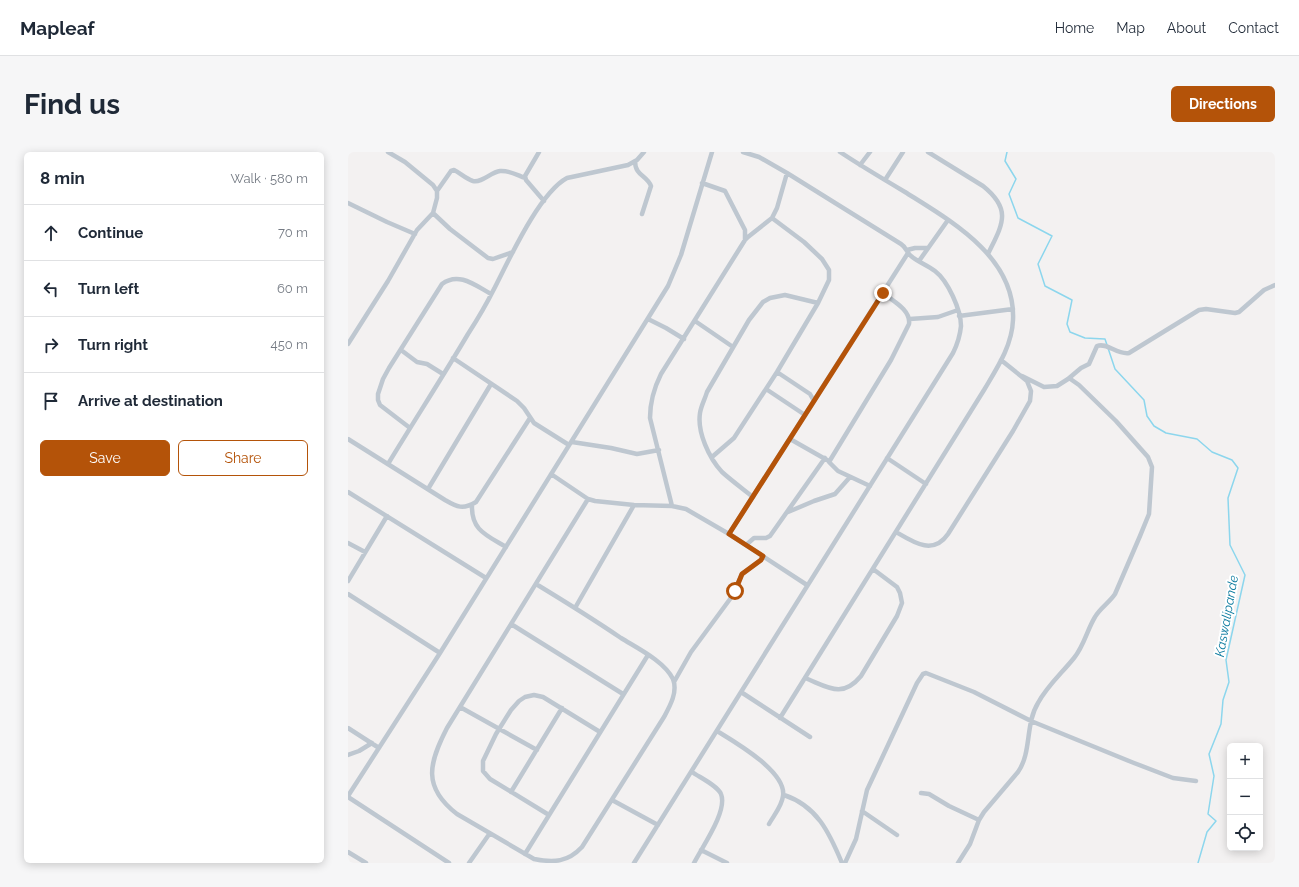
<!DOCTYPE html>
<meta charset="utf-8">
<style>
body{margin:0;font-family:Raleway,sans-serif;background:#f6f6f7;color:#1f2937}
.controls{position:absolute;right:12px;bottom:12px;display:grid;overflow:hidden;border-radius:6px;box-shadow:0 2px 10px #0003}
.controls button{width:36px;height:36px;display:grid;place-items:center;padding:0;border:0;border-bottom:1px solid #e0e1e3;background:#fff;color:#1f2937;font:20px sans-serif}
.stop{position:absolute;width:12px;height:12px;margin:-9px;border:3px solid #b45309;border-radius:50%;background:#fff}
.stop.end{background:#b45309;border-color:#fff;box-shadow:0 1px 4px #0008}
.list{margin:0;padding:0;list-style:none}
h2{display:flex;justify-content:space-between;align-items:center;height:52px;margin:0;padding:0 16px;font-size:17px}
h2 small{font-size:13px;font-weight:400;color:#747a83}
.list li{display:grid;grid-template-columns:26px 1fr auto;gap:12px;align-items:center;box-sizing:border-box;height:56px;padding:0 16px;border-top:1px solid #e0e1e3}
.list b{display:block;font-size:15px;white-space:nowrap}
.list em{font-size:13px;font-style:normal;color:#747a83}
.actions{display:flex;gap:8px;padding:12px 16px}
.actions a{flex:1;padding:9px 0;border:1px solid #b45309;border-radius:6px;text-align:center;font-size:14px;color:#b45309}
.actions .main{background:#b45309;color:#fff}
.icon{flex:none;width:22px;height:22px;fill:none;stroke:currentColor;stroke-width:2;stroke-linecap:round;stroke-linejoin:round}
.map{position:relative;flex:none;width:927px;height:711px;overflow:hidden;border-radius:6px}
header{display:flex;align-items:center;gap:24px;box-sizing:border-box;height:56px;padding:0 20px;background:#fff;border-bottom:1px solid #e0e1e3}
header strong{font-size:19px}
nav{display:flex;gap:22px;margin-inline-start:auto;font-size:14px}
.intro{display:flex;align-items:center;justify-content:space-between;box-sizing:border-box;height:96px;padding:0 24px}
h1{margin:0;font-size:28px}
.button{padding:10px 18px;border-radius:6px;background:#b45309;color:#fff;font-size:14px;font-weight:700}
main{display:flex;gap:24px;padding:0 24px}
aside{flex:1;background:#fff;border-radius:6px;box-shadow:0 2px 10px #0003}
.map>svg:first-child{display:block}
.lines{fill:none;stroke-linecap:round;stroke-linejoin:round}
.stream{stroke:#8cd6ed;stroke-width:1.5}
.minor{stroke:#bec7d0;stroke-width:4.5}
.route{stroke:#b45309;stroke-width:5}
.labels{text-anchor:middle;stroke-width:4;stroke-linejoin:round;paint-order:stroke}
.water-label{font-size:13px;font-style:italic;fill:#0c7b9f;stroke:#fff}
</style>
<header>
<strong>Mapleaf</strong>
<nav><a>Home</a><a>Map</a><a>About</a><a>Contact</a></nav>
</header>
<div class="intro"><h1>Find us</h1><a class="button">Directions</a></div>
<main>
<aside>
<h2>8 min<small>Walk · 580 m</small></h2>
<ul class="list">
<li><svg class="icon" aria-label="ahead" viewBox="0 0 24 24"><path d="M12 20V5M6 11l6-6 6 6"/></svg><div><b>Continue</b></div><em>70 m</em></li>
<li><svg class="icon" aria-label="left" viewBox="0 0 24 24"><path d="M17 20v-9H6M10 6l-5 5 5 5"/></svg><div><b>Turn left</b></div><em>60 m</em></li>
<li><svg class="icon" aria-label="right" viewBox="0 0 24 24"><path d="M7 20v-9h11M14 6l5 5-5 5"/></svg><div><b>Turn right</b></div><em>450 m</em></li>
<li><svg class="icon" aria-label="arrive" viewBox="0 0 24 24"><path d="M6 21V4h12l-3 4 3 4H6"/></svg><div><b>Arrive at destination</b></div></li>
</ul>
<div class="actions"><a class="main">Save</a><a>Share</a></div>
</aside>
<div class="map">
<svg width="927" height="711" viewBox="0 0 927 711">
<rect width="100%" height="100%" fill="#f3f1f1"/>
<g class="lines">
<path class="stream" d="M 659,0 L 657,9 L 668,27 L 661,42 L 670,66 L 704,84 L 690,112 L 697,134 L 724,148 L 719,172 L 722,180 L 737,186 L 757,187 L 759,193
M 760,196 L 767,217 L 796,248 L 799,264 L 806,274 L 818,281 L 849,287 L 864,300 L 884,308 L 890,316 L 880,346 L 882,393 L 897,423 L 878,508 L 881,530 L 875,548 L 873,572 L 861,602 L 866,624 L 860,662 L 868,669 L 859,680 L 850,711"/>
<path class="minor" d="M 191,0 L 177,24 L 178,28 L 196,49
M 580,0 L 635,34 C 665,58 654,73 640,102
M 287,9 C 287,24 299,23 303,34 L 294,62
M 512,13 L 522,0
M 537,28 L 555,0
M 354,31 L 377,39 L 397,78 L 397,88
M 89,39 L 103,19 L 106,18 C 112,21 118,27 125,29 C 134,31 143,20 152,19 C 161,18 169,23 177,26
M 0,51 L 39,70 L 67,82
M 85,61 L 102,77 L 140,106 L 145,107 L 165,100
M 559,98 L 567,96 L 580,96
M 571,109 L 600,68
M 611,164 L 665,157
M 300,167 L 318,176 L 336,187
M 562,167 L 590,165 L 610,158
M 347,169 L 385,195
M 0,192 L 40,129 L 69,78 L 85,61 L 89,46 L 89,39 L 85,33 L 57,10 L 40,0
M 53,198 L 69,210 L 79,212 L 95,222
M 105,206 L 169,249 L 176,256 L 186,271 L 221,293
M 429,220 L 462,242 L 466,249
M 674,224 L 696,235 L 709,234 L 720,227 L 733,216 L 741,212 L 749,194 C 759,190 769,203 781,201 L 851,158 L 858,157 L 887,161 L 891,160 L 916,138 L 927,133
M 418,237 L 457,263
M 62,276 L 32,253 L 30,248 L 30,242 L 35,227 L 41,216 L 94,132 C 111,119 128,134 143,142
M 0,287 L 97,348 C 109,355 115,358 128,350 L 182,266
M 442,287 L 479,308
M 224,290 L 263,296 L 289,302 L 311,298
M 364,305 L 386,286 L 429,220 L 470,151 L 481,128 L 481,118 L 474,107 L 456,90 L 424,66
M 539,306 L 578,332
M 40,312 C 66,269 94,226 120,182 C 129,168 138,153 146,137 C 161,108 191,41 219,26 L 280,13 L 289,8 L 296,0
M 203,322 L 240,347 L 247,349 L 286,353 L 324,354 L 338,357 L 381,382 L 459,433
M 522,334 L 490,319 L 481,310 L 543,208 L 561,172 C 563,158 545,149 535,141
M 80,337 L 143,232
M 0,340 L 138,426
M 405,345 C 395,337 384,329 374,320 C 361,306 349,280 352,261 C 353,254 357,247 359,240 L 401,168 L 415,150 L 422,146 L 437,143 L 470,151
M 124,353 C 123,378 138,383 158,395
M 324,354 L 302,266 C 302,250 306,236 313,222 L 397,88 L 400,85 L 424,66 L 429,56 L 439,21
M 440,360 L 466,349 L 487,342 L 502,325
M 548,380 C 565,390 585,404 600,382 L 665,279 L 682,249 L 683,239 L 679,229 L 653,208
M 381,382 L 560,101
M 0,391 L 17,400
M 398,393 L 406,386 L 418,386 L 422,384 L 477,306
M 0,429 L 39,364
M 188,432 C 216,449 245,467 273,486 C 289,496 316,509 325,527 C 330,540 322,554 316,565 L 234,695 C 220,710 206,711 186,707 L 109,662 C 74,635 81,611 99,576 L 240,347
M 0,442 L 92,501
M 227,456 L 286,353
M 163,472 L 275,542
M 457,526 C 480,535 494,547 513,524 L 549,464 L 554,451 L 552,441 L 549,435 L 525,417
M 326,530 L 343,500 L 385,443 L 394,422 L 413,408 L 415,404
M 393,540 L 462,585
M 112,555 L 189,598
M 432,566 L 636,238 C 649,216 664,194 665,168 C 668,105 603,69 557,40 C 535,27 513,14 492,0
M 0,576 L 31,596
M 369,579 C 387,590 439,620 435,644 C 434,654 426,663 421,672
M 0,603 L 11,599 L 24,591
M 344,620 C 351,625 370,634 373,642 C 380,659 354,695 346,711
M 163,640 L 214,556
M 573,641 L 581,642 L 601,654 L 631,668
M 436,643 C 469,654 481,680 494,711
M 0,644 L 92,501 L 320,134 L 333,103 L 364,0
M 0,645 L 101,711
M 264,648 L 310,673
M 514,659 L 549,683
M 201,663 L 142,627 L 135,619 L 135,609 L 148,582 L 163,558 L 171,549 L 177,545 L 186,543 L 195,545 L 252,580
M 353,698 L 379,711
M 0,700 L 18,711
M 177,702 L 300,503
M 121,711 L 142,681
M 286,711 L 605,201 C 609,193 612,184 613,174 C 613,158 600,129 587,119 C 579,113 570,110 563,104 C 559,101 558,95 553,92 L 439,21 L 411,5 L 395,0
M 497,711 L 508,687 L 519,638 L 569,531 L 575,522 L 578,521 L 626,540 L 683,569 L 786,611 L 825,626 L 848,629
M 610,711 L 622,692 L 631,668 L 636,660 L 670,620 C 684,600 677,572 690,551 C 699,534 714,521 726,506 C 736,494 739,478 747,465 C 752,456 761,451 767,442 L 792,384 L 801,362 L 804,315 L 800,305 L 768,269 L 731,233 L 721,226"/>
</g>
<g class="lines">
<path class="route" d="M 387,439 L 394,422 L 413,408 L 415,404 L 381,382 L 535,141"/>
</g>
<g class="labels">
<g class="water-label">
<text transform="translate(878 464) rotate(-80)" y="5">Kaswalipande</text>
</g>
</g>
</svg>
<div class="controls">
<button>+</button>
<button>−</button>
<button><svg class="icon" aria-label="locate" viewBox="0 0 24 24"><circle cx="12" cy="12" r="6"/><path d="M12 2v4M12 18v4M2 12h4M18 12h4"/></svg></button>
</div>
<div class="stop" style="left:387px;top:439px"></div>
<div class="stop end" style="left:535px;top:141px"></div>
</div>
</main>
